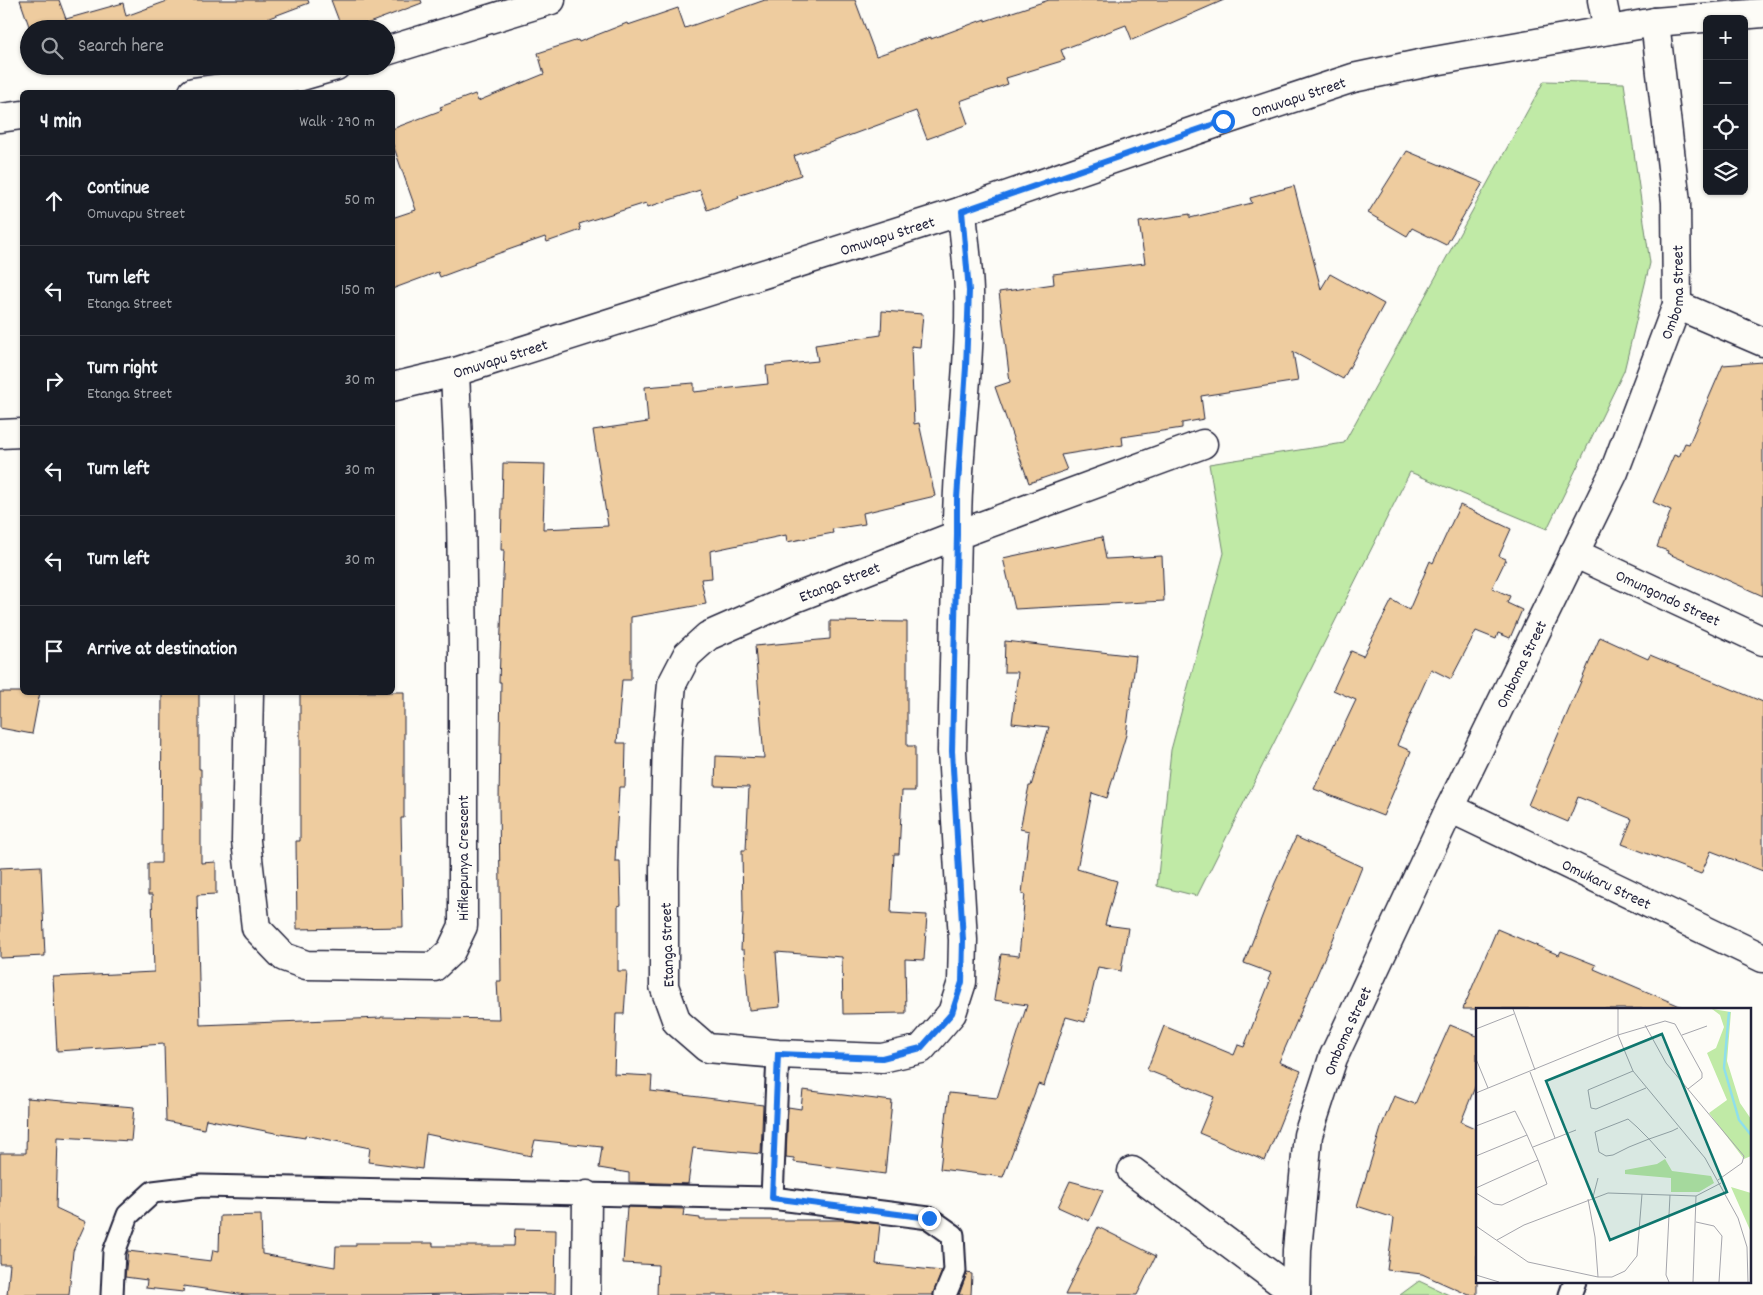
<!DOCTYPE html>
<meta charset="utf-8">
<style>
body{margin:0;font-family:Dekko,sans-serif;background:#20242c;color:#f1f3f6}
.controls{position:absolute;right:15px;top:15px;display:grid;overflow:hidden;border-radius:8px;box-shadow:0 1px 4px #0004}
.controls button{width:45px;height:45px;display:grid;place-items:center;padding:0;border:0;border-bottom:1px solid #363941;background:#171b24;color:#f1f3f6;font:25px sans-serif}
.stop{position:absolute;width:15px;height:15px;margin:-11px;border:4px solid #1a73e8;border-radius:50%;background:#fff}
.stop.end{background:#1a73e8;border-color:#fff;box-shadow:0 1px 5px #0008}
.list{margin:0;padding:0;list-style:none}
h2{display:flex;justify-content:space-between;align-items:center;height:65px;margin:0;padding:0 20px;font-size:21px}
h2 small{font-size:16px;font-weight:400;color:#9ea1a6}
.list li{display:grid;grid-template-columns:32px 1fr auto;gap:15px;align-items:center;box-sizing:border-box;height:90px;padding:0 20px;border-top:1px solid #363941}
.list b{display:block;font-size:19px;white-space:nowrap}
.list p{margin:0;font-size:16px;white-space:nowrap;color:#9ea1a6}
.list em{font-size:16px;font-style:normal;color:#9ea1a6}
.icon{flex:none;width:28px;height:28px;fill:none;stroke:currentColor;stroke-width:2;stroke-linecap:round;stroke-linejoin:round}
.map{position:relative;flex:none;width:1763px;height:1295px;overflow:hidden}
.search{position:absolute;background:#171b24;box-shadow:0 1px 4px #0004;left:20px;top:20px;width:375px;height:55px;display:flex;align-items:center;gap:12px;box-sizing:border-box;padding:0 18px;border-radius:28px;color:#9ea1a6;font-size:19px}
.panel{position:absolute;background:#171b24;box-shadow:0 1px 4px #0004;left:20px;top:90px;width:375px;height:605px;border-radius:8px}
.map>svg:first-child{display:block}
.green{fill:#c0eaa6;stroke:#718670}
.building{fill:#eecc9f;stroke:#22223b}
.lines{fill:none;stroke-linecap:round;stroke-linejoin:round}
.service-casing{stroke:#22223b;stroke-width:25}
.minor-casing{stroke:#22223b;stroke-width:31}
.tertiary-casing{stroke:#22223b;stroke-width:31}
.service{stroke:#fdfcf7;stroke-width:21}
.minor{stroke:#fdfcf7;stroke-width:28}
.tertiary{stroke:#fdfcf7;stroke-width:28}
.route{stroke:#1a73e8;stroke-width:6}
.labels{text-anchor:middle;stroke-width:5;stroke-linejoin:round;paint-order:stroke}
.street-label{font-size:16px;fill:#22223b;stroke:#fdfcf7}
.inset-river{fill:none;stroke:#8fdfeb;stroke-width:2.5}
.inset-road{fill:none;stroke:#a5a5ac;stroke-width:1}
.view{fill:#0f766e;fill-opacity:0.15;stroke:#0f766e;stroke-width:2.5}
.inset-edge{fill:none;stroke:#22223b;stroke-width:2.5}
</style>
<div class="map">
<svg width="1763" height="1295" viewBox="0 0 1763 1295">
<rect width="100%" height="100%" fill="#fdfcf7"/>
<filter id="ink" filterUnits="userSpaceOnUse"><feTurbulence type="fractalNoise" baseFrequency=".02" numOctaves="2"/><feDisplacementMap in="SourceGraphic" scale="10" xChannelSelector="R" yChannelSelector="G"/><feConvolveMatrix kernelMatrix="1 2 1 2 8 2 1 2 1" color-interpolation-filters="sRGB"/></filter>
<g filter="url(#ink)">
<path class="green" d="M 1544,81 L 1624,83 L 1650,263 L 1624,371 L 1547,529 L 1410,472 L 1197,896 L 1157,886 L 1171,750 L 1224,553 L 1209,464 L 1344,443 Z
M 1419,1281 L 1449,1295 L 1400,1295 Z"/>
<path class="building" d="M 20,0 L 59,0 L 66,19 L 123,3 L 126,16 L 170,0 L 308,0 L 309,3 L 240,29 L 30,29 Z
M 331,0 L 421,0 L 422,3 L 353,29 L 342,29 Z
M 765,0 L 855,0 L 876,56 L 931,37 L 931,39 L 985,19 L 985,21 L 1049,0 L 1224,0 L 1132,40 L 1126,25 L 1061,50 L 1065,60 L 1006,78 L 1008,84 L 960,101 L 968,124 L 927,139 L 916,111 L 794,156 L 801,175 L 738,196 L 739,198 L 707,210 L 700,190 L 648,207 L 646,203 L 579,224 L 581,230 L 547,242 L 545,237 L 474,262 L 475,264 L 440,277 L 438,272 L 392,289 L 392,218 L 416,210 L 392,142 L 392,129 L 442,110 L 440,107 L 475,94 L 478,101 L 544,74 L 538,53 L 578,40 L 579,42 L 627,23 L 628,25 L 678,8 L 685,28 Z
M 1407,151 L 1483,183 L 1446,245 L 1412,228 L 1407,236 L 1368,213 Z
M 1294,186 L 1321,289 L 1330,274 L 1384,304 L 1343,379 L 1293,352 L 1298,381 L 1201,396 L 1204,419 L 1182,423 L 1182,428 L 1122,437 L 1123,445 L 1061,455 L 1067,470 L 1029,483 L 995,387 L 1010,382 L 999,292 L 1054,284 L 1053,274 L 1145,263 L 1139,222 L 1190,214 L 1190,218 L 1252,203 L 1250,198 Z
M 882,311 L 923,314 L 920,347 L 911,346 L 914,424 L 919,423 L 935,496 L 863,513 L 865,524 L 832,529 L 833,533 L 787,542 L 786,535 L 710,551 L 712,578 L 701,579 L 706,604 L 631,617 L 631,680 L 622,680 L 617,743 L 626,743 L 625,787 L 619,787 L 615,861 L 620,861 L 621,905 L 618,906 L 618,971 L 627,971 L 624,1014 L 616,1014 L 614,1074 L 652,1076 L 651,1091 L 763,1105 L 761,1154 L 693,1148 L 688,1184 L 629,1182 L 629,1173 L 599,1168 L 602,1147 L 535,1140 L 531,1156 L 426,1134 L 422,1169 L 368,1162 L 370,1148 L 305,1135 L 305,1138 L 280,1134 L 206,1119 L 204,1129 L 166,1121 L 164,1044 L 57,1051 L 53,977 L 154,972 L 152,895 L 148,895 L 148,863 L 161,863 L 162,692 L 199,692 L 199,769 L 201,769 L 201,863 L 216,862 L 216,894 L 197,895 L 200,1025 L 381,1018 L 381,1017 L 499,1019 L 497,981 L 501,981 L 499,800 L 501,682 L 499,682 L 504,550 L 501,550 L 503,463 L 545,464 L 543,529 L 608,526 L 593,430 L 648,422 L 645,387 L 694,383 L 694,392 L 768,384 L 766,366 L 818,361 L 815,345 L 881,335 Z
M 1763,362 L 1763,596 L 1667,553 L 1668,551 L 1657,547 L 1671,510 L 1653,502 L 1674,455 L 1679,457 L 1685,443 L 1689,444 L 1723,365 Z
M 1460,505 L 1511,529 L 1499,556 L 1506,559 L 1492,588 L 1510,596 L 1507,603 L 1522,610 L 1510,638 L 1498,633 L 1496,639 L 1476,631 L 1451,679 L 1431,669 L 1397,745 L 1411,751 L 1383,816 L 1314,789 L 1356,700 L 1333,690 L 1351,651 L 1363,656 L 1392,600 L 1409,610 L 1430,561 L 1433,563 Z
M 1102,537 L 1106,559 L 1162,556 L 1164,601 L 1015,609 L 1003,558 Z
M 830,621 L 907,622 L 907,746 L 915,746 L 915,791 L 902,791 L 899,854 L 894,854 L 891,913 L 927,915 L 924,960 L 905,959 L 906,1013 L 843,1014 L 842,957 L 776,952 L 780,1007 L 749,1010 L 744,950 L 741,950 L 743,911 L 742,850 L 746,850 L 749,787 L 715,786 L 716,756 L 764,758 L 755,646 L 830,639 Z
M 1600,637 L 1648,659 L 1650,655 L 1763,702 L 1763,871 L 1711,851 L 1701,874 L 1622,844 L 1632,819 L 1578,797 L 1568,822 L 1528,805 Z
M 1005,641 L 1136,656 L 1126,735 L 1107,798 L 1092,793 L 1077,869 L 1117,881 L 1105,925 L 1128,928 L 1121,971 L 1098,967 L 1085,1022 L 1066,1017 L 1044,1086 L 1038,1084 L 1003,1177 L 940,1169 L 949,1093 L 997,1098 L 1027,1005 L 994,1000 L 1001,954 L 1019,956 L 1025,894 L 1022,894 L 1029,831 L 1020,829 L 1029,786 L 1031,786 L 1049,727 L 1012,723 L 1018,672 L 1004,672 Z
M 0,692 L 40,692 L 32,734 L 0,728 Z
M 300,692 L 404,692 L 404,818 L 401,818 L 403,927 L 297,929 L 296,841 L 300,841 Z
M 1296,837 L 1362,867 L 1330,947 L 1329,947 L 1279,1062 L 1301,1071 L 1265,1161 L 1199,1133 L 1214,1097 L 1147,1070 L 1164,1026 L 1234,1055 L 1238,1045 L 1244,1047 L 1270,981 L 1268,980 L 1271,973 L 1244,963 L 1275,883 Z
M 41,866 L 45,956 L 0,958 L 0,868 Z
M 1497,929 L 1559,955 L 1561,951 L 1596,965 L 1594,969 L 1687,1009 L 1463,1009 Z
M 1450,1025 L 1477,1036 L 1477,1082 L 1461,1122 L 1477,1129 L 1477,1295 L 1469,1295 L 1422,1274 L 1387,1270 L 1394,1218 L 1357,1206 L 1382,1125 L 1394,1096 L 1415,1104 Z
M 803,1090 L 892,1101 L 885,1174 L 794,1162 L 794,1158 L 786,1157 L 788,1107 L 801,1109 Z
M 27,1098 L 134,1107 L 131,1141 L 58,1137 L 56,1208 L 86,1222 L 73,1251 L 69,1295 L 7,1295 L 10,1264 L 0,1264 L 0,1153 L 26,1153 Z
M 1070,1181 L 1103,1190 L 1089,1221 L 1058,1207 Z
M 627,1207 L 684,1209 L 683,1216 L 700,1218 L 700,1220 L 846,1220 L 880,1224 L 876,1264 L 942,1271 L 933,1295 L 657,1295 L 658,1265 L 623,1263 Z
M 261,1215 L 262,1254 L 335,1267 L 336,1246 L 356,1246 L 356,1243 L 433,1243 L 433,1246 L 514,1246 L 515,1229 L 556,1230 L 555,1294 L 494,1293 L 403,1295 L 245,1295 L 184,1286 L 183,1292 L 146,1288 L 147,1280 L 125,1277 L 128,1251 L 211,1261 L 213,1250 L 219,1251 L 220,1216 Z
M 1098,1227 L 1156,1256 L 1137,1295 L 1065,1295 Z
M 967,1273 L 972,1274 L 971,1295 L 959,1295 Z"/>
<g class="lines">
<defs>
<path id="service" d="M 772,1198 L 778,1054
M 112,1295 L 114,1252 L 128,1215 L 153,1192 L 202,1186 L 772,1198 L 929,1218 L 953,1235 L 955,1271 L 945,1295
M 1570,1295 L 1575,1281"/>
<g id="minor">
<path d="M 1602,0 L 1608,30"/>
<path d="M 386,51 L 551,0"/>
<path d="M 193,92 L 298,77 L 336,66"/>
<path d="M 0,118 L 22,115"/>
<path id="s1" d="M 962,211 C 964,238 968,264 969,291 C 971,372 956,453 957,535 L 952,751 L 963,940 L 962,982 L 952,1013 L 921,1049 L 882,1058 L 778,1054 L 707,1048 L 677,1022 L 664,986 L 664,869 L 667,738 L 672,684 L 687,655 L 708,636 L 790,600 L 957,535 L 1203,444"/>
<path d="M 1677,305 L 1763,342"/>
<path id="s2" d="M 1574,553 L 1763,641"/>
<path d="M 249,692 L 246,841 L 256,928 L 284,957 L 306,965 L 434,967 L 451,951 L 463,926 L 463,653 L 461,513 L 455,372"/>
<path id="s3" d="M 1450,808 L 1763,958"/>
<path d="M 1132,1171 L 1296,1294"/>
<path d="M 586,1295 L 587,1195"/>
<path id="s4" d="M 1296,1295 L 1297,1250 L 1308,1135 L 1333,1058 L 1450,808 L 1614,472 L 1677,305 L 1676,202 L 1655,22"/>
</g>
<g id="tertiary">
<path id="s5" d="M 392,387 L 455,372 L 962,211 L 1223,121 L 1353,78 L 1429,62 L 1655,22 L 1763,13"/>
<path d="M 0,434 L 22,433"/>
</g>
</defs>
<use href="#service" class="service-casing"/>
<use href="#minor" class="minor-casing"/>
<use href="#tertiary" class="tertiary-casing"/>
<use href="#service" class="service"/>
<use href="#minor" class="minor"/>
<use href="#tertiary" class="tertiary"/>
</g>
</g>
<g class="lines" filter="url(#ink)">
<path class="route" d="M 929,1218 L 772,1198 L 778,1054 L 882,1058 L 921,1048 L 952,1013 L 962,982 L 963,940 L 952,751 L 957,535 L 957,499 L 966,367 L 969,291 L 962,211 L 1223,121"/>
</g>
<g class="labels">
<g class="street-label">
<text dy="6" stroke="none"><textPath href="#s5" startOffset="952">Omuvapu Street</textPath></text>
<text dy="6" stroke="none"><textPath href="#s5" startOffset="518">Omuvapu Street</textPath></text>
<text dy="6" stroke="none"><textPath href="#s4" startOffset="1082">Omboma Street</textPath></text>
<text dy="6" stroke="none"><textPath href="#s5" startOffset="112">Omuvapu Street</textPath></text>
<text dy="6" stroke="none"><textPath href="#s1" startOffset="1651">Etanga Street</textPath></text>
<text dy="6" stroke="none"><textPath href="#s2" startOffset="104">Omungondo Street</textPath></text>
<text dy="6" stroke="none"><textPath href="#s4" startOffset="678">Omboma Street</textPath></text>
<text transform="translate(462 858) rotate(-90)" y="6">Hifikepunya Crescent</text>
<text dy="6" stroke="none"><textPath href="#s3" startOffset="174">Omukaru Street</textPath></text>
<text transform="translate(666 945) rotate(-92)" y="6">Etanga Street</text>
<text dy="6" stroke="none"><textPath href="#s4" startOffset="272">Omboma Street</textPath></text>
</g>
</g>
<g transform="translate(1476 1008)">
<rect width="275" height="275" fill="#fdfcf7"/>
<path d="M 236,1 L 255,4 L 251,53 L 264,95 L 275,111 L 275,148 L 268,151 L 233,105 L 251,92 L 231,45 L 240,40 L 248,19 L 244,7 ZM 189,151 L 196,163 L 235,168 L 238,175 L 223,184 L 195,184 L 195,170 L 149,166 L 149,162 L 181,156 ZM 255,179 L 275,185 L 275,236 L 274,222 Z" fill="#c0eaa6"/>
<path class="inset-river" d="M 253,4 L 248,60 L 263,112 L 275,127"/>
<path class="inset-road" d="M 37,1 L 59,62M 142,1 L 142,27 L 157,63 L 229,150 L 262,210 L 271,239 L 272,274M 169,17 L 190,55 L 268,148 L 266,155 L 242,172M 0,21 L 38,6M 206,27 L 231,18M 0,51 L 12,80M 157,63 L 112,82 L 115,100 L 120,101 L 170,80M 54,64 L 79,130M 0,85 L 142,27 L 189,13 L 199,16 L 226,65 L 226,70 L 212,81M 0,118 L 39,103 L 51,127 L 0,148M 51,127 L 62,152M 57,139 L 100,122M 190,150 L 173,131 L 161,119 L 152,111 L 119,124 L 123,144 L 130,148 L 137,147 L 153,139 L 173,131 L 176,130 L 196,123 L 202,120M 0,180 L 62,152 L 71,176 L 26,197 L 18,196 L 0,185M 117,189 L 122,170M 112,191 L 119,229 L 122,269M 220,214 L 238,218 L 246,228 L 243,274M 0,218 L 52,254 L 122,269 L 136,269 L 149,263 L 161,248 L 166,186M 21,232 L 48,217 L 132,185 L 220,188 L 245,175M 0,267 L 23,274M 193,274 L 190,267 L 194,187M 217,274 L 220,188"/>
<path class="view" d="M 186,26 L 251,184 L 134,232 L 70,73 Z"/>
<rect width="275" height="275" class="inset-edge"/>
</g>
</svg>
<div class="controls">
<button>+</button>
<button>−</button>
<button><svg class="icon" aria-label="locate" viewBox="0 0 24 24"><circle cx="12" cy="12" r="6"/><path d="M12 2v4M12 18v4M2 12h4M18 12h4"/></svg></button>
<button><svg class="icon" aria-label="layers" viewBox="0 0 24 24"><path d="M12 4l9 5-9 5-9-5zM3 14l9 5 9-5"/></svg></button>
</div>
<div class="stop" style="left:1223px;top:121px"></div>
<div class="stop end" style="left:929px;top:1218px"></div>
<div class="search"><svg class="icon" aria-label="search" viewBox="0 0 24 24"><circle cx="10" cy="10" r="6"/><path d="M15 15l6 6"/></svg>Search here</div>
<section class="panel">
<h2>4 min<small>Walk · 290 m</small></h2>
<ul class="list">
<li><svg class="icon" aria-label="ahead" viewBox="0 0 24 24"><path d="M12 20V5M6 11l6-6 6 6"/></svg><div><b>Continue</b><p>Omuvapu Street</p></div><em>50 m</em></li>
<li><svg class="icon" aria-label="left" viewBox="0 0 24 24"><path d="M17 20v-9H6M10 6l-5 5 5 5"/></svg><div><b>Turn left</b><p>Etanga Street</p></div><em>150 m</em></li>
<li><svg class="icon" aria-label="right" viewBox="0 0 24 24"><path d="M7 20v-9h11M14 6l5 5-5 5"/></svg><div><b>Turn right</b><p>Etanga Street</p></div><em>30 m</em></li>
<li><svg class="icon" aria-label="left" viewBox="0 0 24 24"><path d="M17 20v-9H6M10 6l-5 5 5 5"/></svg><div><b>Turn left</b></div><em>30 m</em></li>
<li><svg class="icon" aria-label="left" viewBox="0 0 24 24"><path d="M17 20v-9H6M10 6l-5 5 5 5"/></svg><div><b>Turn left</b></div><em>30 m</em></li>
<li><svg class="icon" aria-label="arrive" viewBox="0 0 24 24"><path d="M6 21V4h12l-3 4 3 4H6"/></svg><div><b>Arrive at destination</b></div></li>
</ul>
</section>
</div>
